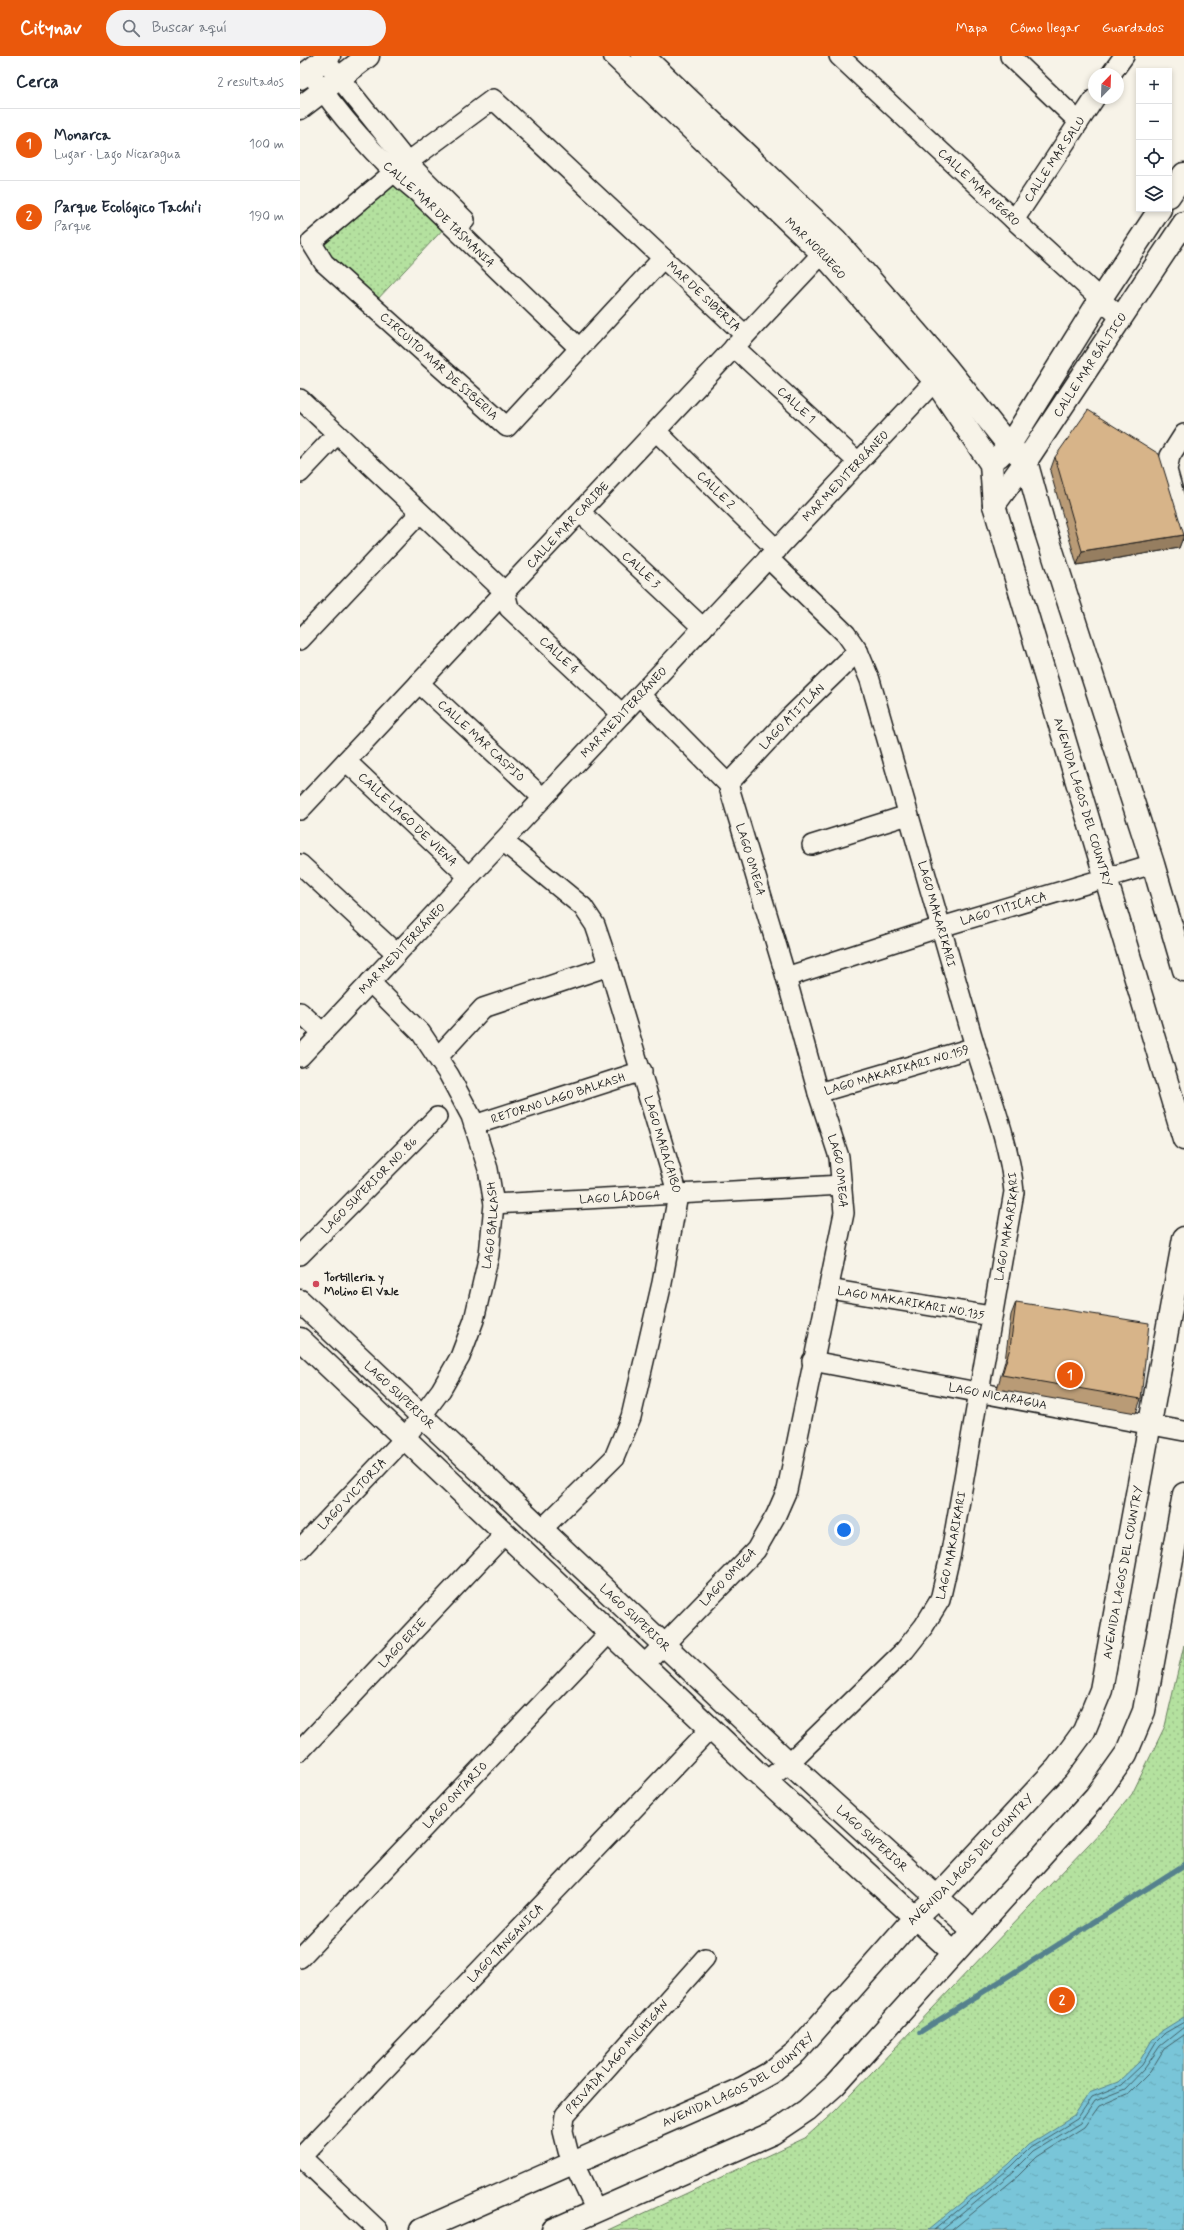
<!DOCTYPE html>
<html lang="es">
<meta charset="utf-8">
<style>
body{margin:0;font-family:Mynerve,sans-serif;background:#f2f2f3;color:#1f2937}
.controls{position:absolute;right:12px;top:12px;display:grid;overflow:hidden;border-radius:0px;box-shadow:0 2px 6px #0003}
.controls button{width:36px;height:36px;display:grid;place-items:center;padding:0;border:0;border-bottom:1px solid #e0e1e3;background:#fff;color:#1f2937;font:20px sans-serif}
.compass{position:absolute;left:788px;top:12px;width:36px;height:36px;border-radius:50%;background:#fff;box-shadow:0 2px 6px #0003;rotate:23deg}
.you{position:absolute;left:544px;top:1474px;width:14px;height:14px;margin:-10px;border:3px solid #fff;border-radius:50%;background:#1a73e8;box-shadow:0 0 0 6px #1a73e833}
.badge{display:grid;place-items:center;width:26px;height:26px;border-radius:50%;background:#ea580c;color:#fff;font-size:13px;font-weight:700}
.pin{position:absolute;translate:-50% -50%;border:2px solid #fff;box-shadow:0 1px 4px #0006}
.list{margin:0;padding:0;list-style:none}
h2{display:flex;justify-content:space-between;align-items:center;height:52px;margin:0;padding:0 16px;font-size:17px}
h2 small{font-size:13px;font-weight:400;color:#747a83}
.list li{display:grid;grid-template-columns:26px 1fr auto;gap:12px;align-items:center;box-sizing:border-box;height:72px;padding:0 16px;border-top:1px solid #e0e1e3}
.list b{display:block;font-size:15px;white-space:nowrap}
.list p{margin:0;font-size:13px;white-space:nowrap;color:#747a83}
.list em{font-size:13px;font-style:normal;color:#747a83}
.icon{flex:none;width:22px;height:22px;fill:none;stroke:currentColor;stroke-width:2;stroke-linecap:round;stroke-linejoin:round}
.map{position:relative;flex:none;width:884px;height:2174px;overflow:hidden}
header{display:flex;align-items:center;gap:24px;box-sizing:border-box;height:56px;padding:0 20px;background:#ea580c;color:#fff}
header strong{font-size:19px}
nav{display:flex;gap:22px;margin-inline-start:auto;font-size:14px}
.search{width:280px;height:36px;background:#f2f2f3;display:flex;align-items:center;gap:10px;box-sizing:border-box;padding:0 14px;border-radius:22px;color:#747a83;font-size:15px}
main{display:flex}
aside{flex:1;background:#fff}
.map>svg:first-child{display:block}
.park{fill:url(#park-dots);stroke:#687e5e}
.water{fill:url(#water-ripples);stroke:#54818d}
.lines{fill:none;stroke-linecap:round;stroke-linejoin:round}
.shore{stroke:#416067;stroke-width:1}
.stream{stroke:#54818d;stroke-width:5.5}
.street-casing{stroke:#1c1c1c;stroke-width:22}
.secondary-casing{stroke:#1c1c1c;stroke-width:25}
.street{stroke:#f7f3e8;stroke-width:19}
.secondary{stroke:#f7f3e8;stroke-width:22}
.wall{fill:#b99b76;stroke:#1c1c1c}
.shaded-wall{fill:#967e60;stroke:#1c1c1c}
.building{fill:#d7b489;stroke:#1c1c1c}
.poi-dot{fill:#d1495b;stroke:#f7f3e8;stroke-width:1.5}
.labels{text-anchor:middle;stroke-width:3;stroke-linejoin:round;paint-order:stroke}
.street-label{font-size:12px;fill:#1c1c1c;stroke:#f7f3e8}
.poi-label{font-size:12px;font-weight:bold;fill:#1c1c1c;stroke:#f7f3e8;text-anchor:start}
</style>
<header>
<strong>Citynav</strong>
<div class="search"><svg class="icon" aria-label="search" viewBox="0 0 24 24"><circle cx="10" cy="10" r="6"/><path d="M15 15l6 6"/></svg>Buscar aquí</div>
<nav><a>Mapa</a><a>Cómo llegar</a><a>Guardados</a></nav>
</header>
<main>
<aside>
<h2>Cerca<small>2 resultados</small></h2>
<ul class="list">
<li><span class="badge">1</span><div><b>Monarca</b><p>Lugar · Lago Nicaragua</p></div><em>100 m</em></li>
<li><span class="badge">2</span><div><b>Parque Ecológico Tachi'i</b><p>Parque</p></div><em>190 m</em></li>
</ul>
</aside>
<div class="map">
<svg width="884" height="2174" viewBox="0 0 884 2174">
<defs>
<pattern id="park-dots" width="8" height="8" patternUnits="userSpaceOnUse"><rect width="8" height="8" fill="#b4e19f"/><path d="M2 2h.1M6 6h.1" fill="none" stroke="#9ac088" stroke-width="1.8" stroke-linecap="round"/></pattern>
<pattern id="water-ripples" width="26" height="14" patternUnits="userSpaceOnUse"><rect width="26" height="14" fill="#79c5d8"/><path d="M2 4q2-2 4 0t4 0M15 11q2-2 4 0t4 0" fill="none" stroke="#68a9b9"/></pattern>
</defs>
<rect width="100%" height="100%" fill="#f7f3e8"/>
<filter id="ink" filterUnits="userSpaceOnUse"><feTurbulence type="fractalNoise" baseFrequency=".025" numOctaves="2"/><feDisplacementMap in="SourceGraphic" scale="8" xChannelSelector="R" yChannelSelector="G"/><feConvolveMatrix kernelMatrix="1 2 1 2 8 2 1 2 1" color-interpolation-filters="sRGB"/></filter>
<g filter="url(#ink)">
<path class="park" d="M 99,124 L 148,168 L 75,246 L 20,188 Z
M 884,1589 L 884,2174 L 308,2174 L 505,2082 L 535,2055 L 807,1769 L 832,1738 L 865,1670 Z"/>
<path class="water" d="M 884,1961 L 884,2174 L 628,2174 L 709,2108 L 728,2089 L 774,2060 L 789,2037 L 818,2026 L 839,2006 L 852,1984 L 863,1974 Z"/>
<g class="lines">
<path class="shore" d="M 634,2174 L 711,2111 L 730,2092 L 777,2063 L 792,2041 L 821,2029 L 842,2009 L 856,1986 L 865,1977 L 884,1966
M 642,2174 L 714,2115 L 733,2096 L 780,2067 L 795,2045 L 825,2033 L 845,2012 L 860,1990 L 884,1971
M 652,2174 L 718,2120 L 737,2101 L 784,2071 L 799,2050 L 829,2037 L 850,2016 L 864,1993 L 884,1979"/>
<path class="stream" d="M 620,1976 L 884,1809"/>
<defs>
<g id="street">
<path id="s1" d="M 539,0 L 714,164 L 820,261"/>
<path d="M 710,0 L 779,66"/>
<path d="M 24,3 L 107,106 L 165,164"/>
<path id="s2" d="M 9,15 C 36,55 78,105 116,135 L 279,292"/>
<path d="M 811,18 L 824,0"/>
<path d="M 193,43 L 363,202 L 207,371 L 24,207 L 11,186 L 93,117 Z"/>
<path id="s3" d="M 714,164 L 795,42"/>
<path id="s4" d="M 363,202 L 445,279"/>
<path id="s5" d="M 434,291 L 558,406"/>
<path id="s6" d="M 0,343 L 205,536 L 209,552 L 322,658"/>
<path id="s7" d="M 356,375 L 477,494"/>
<path d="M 884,378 L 870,400 L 867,414 L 884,474"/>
<path d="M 0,417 L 37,378"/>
<path id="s8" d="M 280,456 L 403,572"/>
<path d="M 0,584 L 120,457"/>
<path id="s9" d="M 119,627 L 243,742"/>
<path id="s10" d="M 340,639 L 428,728 L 486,921 L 518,1037 L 539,1101 L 544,1157 L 487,1434 L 476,1459 L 456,1494 L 345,1608"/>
<path id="s11" d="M 46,705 L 169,821"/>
<path id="s12" d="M 428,728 L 489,662 L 558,595"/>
<path id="s13" d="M 0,754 L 533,186"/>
<path id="s14" d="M 203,785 L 283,851 L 295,869 L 309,910 L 378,1139 L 362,1227 L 331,1361 L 314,1402 L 241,1474"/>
<path d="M 512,789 L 608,759"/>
<path d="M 0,808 L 97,898"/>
<path id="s15" d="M 486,921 L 641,871 L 853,808"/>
<path d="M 0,956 L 23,977"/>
<path id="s16" d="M 0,1001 L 645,314"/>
<path d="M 138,1001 L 183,952 L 309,910"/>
<path id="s17" d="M 518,1037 L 675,991"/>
<path id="s18" d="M 174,1069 L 342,1015"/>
<path id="s19" d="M 194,1148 L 542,1129"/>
<path id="s20" d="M 0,1199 L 137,1061"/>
<path id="s21" d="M 529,1233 L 691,1260"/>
<path id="s22" d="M 512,1305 L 884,1375"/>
<path id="s23" d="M 0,1493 L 105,1382 L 141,1334 L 160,1301 L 174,1264 L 189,1199 L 194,1148 L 188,1113 L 171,1060 L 149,1019 L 121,977 L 70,926"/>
<path id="s24" d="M 0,1695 L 205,1478"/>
<path id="s25" d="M 466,1725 L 489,1707 L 605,1594 L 624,1570 L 640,1544 L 651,1496 L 714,1136 C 709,1080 685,1027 670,973 C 637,857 603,741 570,624 L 558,595 L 546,578 L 468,502"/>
<path id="s26" d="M 0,1902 L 310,1576"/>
<path d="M 0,2100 L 78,2174"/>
<path id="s27" d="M 1,2101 L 411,1672"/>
<path id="s28" d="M 296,2155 L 268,2095 L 263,2075 L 265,2059 L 405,1902"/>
</g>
<g id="secondary">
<path id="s29" d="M 315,0 L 522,197 L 635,325 L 691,408 L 694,449 L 884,1083"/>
<path d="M 343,0 L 535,183 L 647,312 L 709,390 L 726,405 L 745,473 L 853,808 L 884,914"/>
<path d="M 0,22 L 29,0"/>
<path d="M 0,52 L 68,0"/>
<path d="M 869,140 L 884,118"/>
<path d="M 699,400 L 709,390 L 801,242 L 860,153"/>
<path id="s30" d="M 694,449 L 726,405 L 884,167"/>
<path id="s31" d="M 0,1245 L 489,1707 L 674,1875"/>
<path d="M 0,1283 L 466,1725 L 654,1897"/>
<path id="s32" d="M 121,2174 L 443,2032 L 470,2017 L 496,1996 L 615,1861 L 637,1841 L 757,1712 L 784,1675 L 801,1634 L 884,1182"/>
<path d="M 253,2174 L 473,2077 L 507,2054 L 535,2029 L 796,1740 L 826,1698 L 844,1655 L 884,1438"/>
</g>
</defs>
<use href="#street" class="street-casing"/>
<use href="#secondary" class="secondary-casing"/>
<use href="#street" class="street"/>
<use href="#secondary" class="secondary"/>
</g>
<path class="wall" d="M 755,401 L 884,478 L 879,492 L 777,509 L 750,415 Z
M 716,1246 L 841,1343 L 836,1357 L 697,1333 L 705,1305 L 711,1259 Z"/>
<path class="shaded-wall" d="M 884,479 L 879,492 L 777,509 L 782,495 Z"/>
<path class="building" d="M 788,354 L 859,398 L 884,479 L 782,495 L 755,401 Z
M 716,1246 L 849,1267 L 841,1343 L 702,1319 L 710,1292 Z"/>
</g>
<circle class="poi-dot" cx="16" cy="1228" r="4"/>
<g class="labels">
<g class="street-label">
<text dy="4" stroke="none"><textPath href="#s3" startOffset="73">CALLE MAR SALU</textPath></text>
<text dy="4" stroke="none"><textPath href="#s1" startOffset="192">CALLE MAR NEGRO</textPath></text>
<text dy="4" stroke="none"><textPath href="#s2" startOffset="194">CALLE MAR DE TASMANIA</textPath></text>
<text dy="4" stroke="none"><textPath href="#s29" startOffset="278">MAR NORUEGO</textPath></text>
<text dy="4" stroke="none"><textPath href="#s4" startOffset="56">MAR DE SIBERIA</textPath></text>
<text dy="4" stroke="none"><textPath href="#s30" startOffset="170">CALLE MAR BÁLTICO</textPath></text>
<text transform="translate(139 310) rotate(42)" y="4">CIRCUITO MAR DE SIBERIA</text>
<text dy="4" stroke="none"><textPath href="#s5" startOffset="85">CALLE 1</textPath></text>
<text dy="4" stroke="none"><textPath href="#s16" startOffset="797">MAR MEDITERRÁNEO</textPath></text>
<text dy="4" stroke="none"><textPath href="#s7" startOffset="84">CALLE 2</textPath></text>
<text dy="4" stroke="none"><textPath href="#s13" startOffset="391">CALLE MAR CARIBE</textPath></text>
<text dy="4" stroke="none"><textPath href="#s8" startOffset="84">CALLE 3</textPath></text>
<text dy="4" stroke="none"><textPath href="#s6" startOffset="367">CALLE 4</textPath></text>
<text dy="4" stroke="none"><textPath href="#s16" startOffset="473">MAR MEDITERRÁNEO</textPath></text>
<text dy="4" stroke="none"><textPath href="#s12" startOffset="93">LAGO ATITLÁN</textPath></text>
<text dy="4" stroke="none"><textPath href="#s9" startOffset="85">CALLE MAR CASPIO</textPath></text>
<text dy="4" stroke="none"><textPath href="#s29" startOffset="908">AVENIDA LAGOS DEL COUNTRY</textPath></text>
<text dy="4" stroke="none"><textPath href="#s11" startOffset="85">CALLE LAGO DE VIENA</textPath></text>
<text dy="4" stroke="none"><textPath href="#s10" startOffset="204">LAGO OMEGA</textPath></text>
<text dy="4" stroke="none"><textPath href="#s15" startOffset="228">LAGO TITICACA</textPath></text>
<text transform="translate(637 858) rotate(74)" y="4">LAGO MAKARIKARI</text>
<text dy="4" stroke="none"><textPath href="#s16" startOffset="149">MAR MEDITERRÁNEO</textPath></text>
<text dy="4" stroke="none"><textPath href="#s17" startOffset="82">LAGO MAKARIKARI NO.159</textPath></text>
<text dy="4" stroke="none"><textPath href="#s18" startOffset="88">RETORNO LAGO BALKASH</textPath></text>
<text dy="4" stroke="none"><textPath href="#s14" startOffset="355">LAGO MARACAIBO</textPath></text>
<text dy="4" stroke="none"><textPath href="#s10" startOffset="528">LAGO OMEGA</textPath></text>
<text dy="4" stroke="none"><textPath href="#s20" startOffset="98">LAGO SUPERIOR NO. 86</textPath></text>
<text dy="4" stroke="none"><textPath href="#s19" startOffset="126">LAGO LÁDOGA</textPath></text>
<text dy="4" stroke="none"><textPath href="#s23" startOffset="387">LAGO BALKASH</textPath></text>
<text dy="4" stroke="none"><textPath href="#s25" startOffset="632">LAGO MAKARIKARI</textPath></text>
<text dy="4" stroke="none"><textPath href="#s21" startOffset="83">LAGO MAKARIKARI NO.135</textPath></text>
<text dy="4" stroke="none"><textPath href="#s31" startOffset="137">LAGO SUPERIOR</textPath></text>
<text dy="4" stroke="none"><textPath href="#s22" startOffset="189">LAGO NICARAGUA</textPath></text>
<text dy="4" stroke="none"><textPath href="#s23" startOffset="76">LAGO VICTORIA</textPath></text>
<text dy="4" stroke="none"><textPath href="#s25" startOffset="308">LAGO MAKARIKARI</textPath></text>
<text dy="4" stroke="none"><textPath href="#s32" startOffset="1012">AVENIDA LAGOS DEL COUNTRY</textPath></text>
<text transform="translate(428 1521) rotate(-46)" y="4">LAGO OMEGA</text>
<text dy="4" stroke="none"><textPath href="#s31" startOffset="461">LAGO SUPERIOR</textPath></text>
<text dy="4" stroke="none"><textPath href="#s24" startOffset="149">LAGO ERIE</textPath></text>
<text dy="4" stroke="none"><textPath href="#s26" startOffset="225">LAGO ONTARIO</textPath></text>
<text dy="4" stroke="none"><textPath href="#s31" startOffset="785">LAGO SUPERIOR</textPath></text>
<text dy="4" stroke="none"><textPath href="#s32" startOffset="676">AVENIDA LAGOS DEL COUNTRY</textPath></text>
<text dy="4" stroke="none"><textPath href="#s27" startOffset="296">LAGO TANGANICA</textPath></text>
<text dy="4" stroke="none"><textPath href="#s28" startOffset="181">PRIVADA LAGO MICHIGAN</textPath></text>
<text dy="4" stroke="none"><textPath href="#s32" startOffset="352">AVENIDA LAGOS DEL COUNTRY</textPath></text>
</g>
<g class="poi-label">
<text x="24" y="1225">Tortilleria y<tspan x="24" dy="14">Molino El Vale</tspan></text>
</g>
</g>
</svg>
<div class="controls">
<button>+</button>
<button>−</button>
<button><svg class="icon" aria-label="locate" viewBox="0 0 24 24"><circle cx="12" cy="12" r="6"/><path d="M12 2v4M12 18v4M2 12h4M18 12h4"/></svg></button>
<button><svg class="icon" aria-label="layers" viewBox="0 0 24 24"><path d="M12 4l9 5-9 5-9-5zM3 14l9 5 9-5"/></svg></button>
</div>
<svg class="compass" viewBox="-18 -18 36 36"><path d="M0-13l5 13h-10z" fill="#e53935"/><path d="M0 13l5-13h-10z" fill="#747a83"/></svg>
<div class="you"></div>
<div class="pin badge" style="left:770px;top:1319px">1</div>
<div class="pin badge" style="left:762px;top:1944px">2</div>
</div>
</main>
